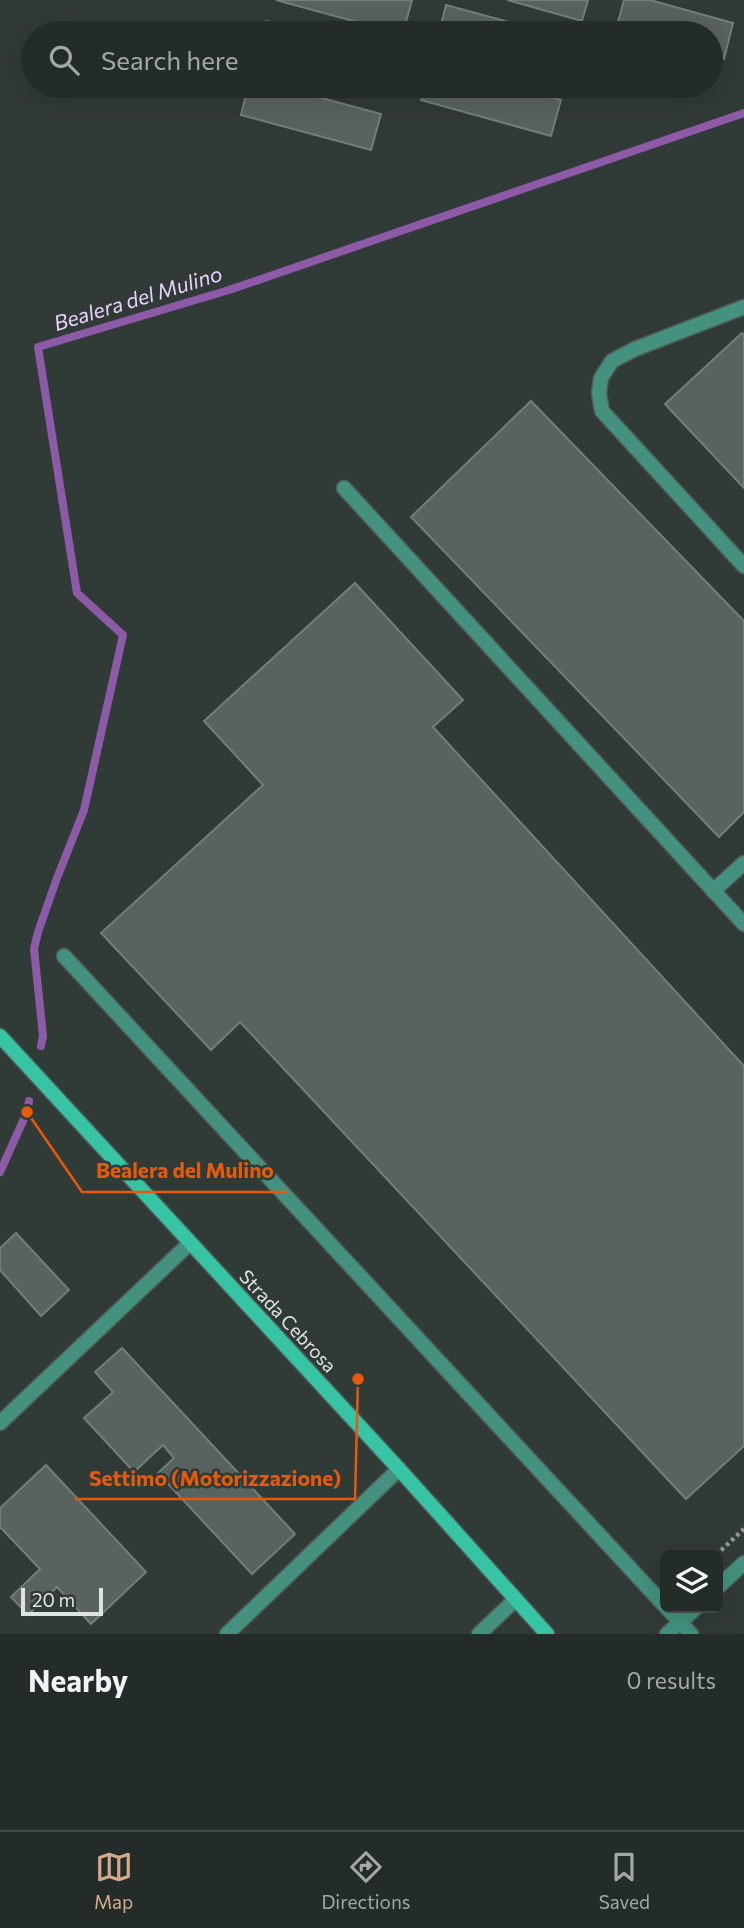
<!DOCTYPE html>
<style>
body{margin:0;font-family:Commissioner,sans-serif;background:#303835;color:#f1f3f6}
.controls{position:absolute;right:21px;bottom:21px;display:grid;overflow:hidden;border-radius:10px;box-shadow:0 7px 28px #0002}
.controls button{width:63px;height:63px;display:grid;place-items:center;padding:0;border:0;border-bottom:2px solid #414846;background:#242c29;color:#f1f3f6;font:35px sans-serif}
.scale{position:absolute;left:21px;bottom:18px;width:82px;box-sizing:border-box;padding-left:7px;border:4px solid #dee4e2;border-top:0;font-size:19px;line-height:24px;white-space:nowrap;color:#dee4e2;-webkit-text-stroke:5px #303a37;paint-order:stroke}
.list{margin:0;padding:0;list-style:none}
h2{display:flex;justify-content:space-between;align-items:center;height:91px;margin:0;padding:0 28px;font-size:30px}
h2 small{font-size:23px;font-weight:400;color:#a3a7a8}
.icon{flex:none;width:38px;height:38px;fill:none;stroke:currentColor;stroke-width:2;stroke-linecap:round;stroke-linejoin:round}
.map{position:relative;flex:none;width:744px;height:1634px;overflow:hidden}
.search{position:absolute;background:#242c29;box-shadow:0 7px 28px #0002;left:21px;right:21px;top:21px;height:77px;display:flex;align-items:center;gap:18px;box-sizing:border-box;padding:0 24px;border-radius:38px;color:#a3a7a8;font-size:26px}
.sheet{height:196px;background:#242c29}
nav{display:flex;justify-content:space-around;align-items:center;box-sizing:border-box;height:98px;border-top:2px solid #414846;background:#242c29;font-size:19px;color:#a3a7a8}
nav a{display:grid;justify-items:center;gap:4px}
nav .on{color:#d6ab8b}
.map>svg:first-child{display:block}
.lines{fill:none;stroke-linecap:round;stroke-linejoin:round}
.stream{stroke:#8c5aa7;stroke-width:8}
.building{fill:#58635f;stroke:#727e7a;stroke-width:2}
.service-casing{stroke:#4f5956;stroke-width:17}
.minor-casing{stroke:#4f5956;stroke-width:17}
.secondary-casing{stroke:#4f5956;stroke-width:17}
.path{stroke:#909795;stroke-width:4.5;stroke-dasharray:3.5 3.5;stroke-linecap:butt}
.service{stroke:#43917e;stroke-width:14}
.minor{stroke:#43917e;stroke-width:14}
.secondary{stroke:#36c4a5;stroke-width:14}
.labels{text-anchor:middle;stroke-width:5;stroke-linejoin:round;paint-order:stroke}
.street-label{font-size:19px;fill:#dee4e2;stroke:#303a37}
.water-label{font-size:21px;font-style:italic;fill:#ead0fa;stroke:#303a37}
.leader{fill:none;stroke:#e8590c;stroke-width:2.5}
.callout-dot{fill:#e8590c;stroke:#303a37;stroke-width:2.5}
.callout-label{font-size:21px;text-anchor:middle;font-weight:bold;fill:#e8590c;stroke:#303a37;stroke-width:5;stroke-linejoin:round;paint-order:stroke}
</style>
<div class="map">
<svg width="744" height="1634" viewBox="0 0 744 1634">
<rect width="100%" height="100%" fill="#303a37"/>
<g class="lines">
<path class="stream" d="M 41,1046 L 43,1036 L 34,949 L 38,932 L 57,878 L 84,810 L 123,635 L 77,593 L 38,347 L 229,290 L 744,113
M 0,1172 L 27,1112 L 29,1101"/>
</g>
<path class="building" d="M 276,0 L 412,0 L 403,33 L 397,33 Z
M 507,0 L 588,0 L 582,21 Z
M 624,0 L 650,0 L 733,23 L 724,59 L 711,56 L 711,33 L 630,33 L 616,29 Z
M 446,5 L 550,33 L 439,33 Z
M 266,21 L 310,33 L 262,33 Z
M 248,86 L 277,86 L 381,114 L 371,150 L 241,115 Z
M 425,86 L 508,86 L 561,100 L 551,136 L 421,100 Z
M 742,333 L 744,334 L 744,488 L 665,404 Z
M 531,401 L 744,621 L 744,812 L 719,837 L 411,517 Z
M 355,583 L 463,700 L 433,727 L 744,1066 L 744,1446 L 686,1499 L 240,1022 L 211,1050 L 101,933 L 263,785 L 204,721 Z
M 16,1233 L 69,1290 L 41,1316 L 0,1270 L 0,1248 Z
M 122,1348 L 295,1534 L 252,1574 L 158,1473 L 174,1458 L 163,1445 L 134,1472 L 84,1418 L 113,1392 L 95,1372 Z
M 46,1465 L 146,1572 L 91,1624 L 57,1587 L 28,1615 L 11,1597 L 40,1569 L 0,1527 L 0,1508 Z"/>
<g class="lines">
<defs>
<path id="service" d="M 744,307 L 635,349 L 612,361 L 601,378 L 599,393 L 602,411 L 744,566
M 344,488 L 744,924
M 713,891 L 744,863
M 64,956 L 665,1606
M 0,1423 L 190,1243
M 667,1608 L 691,1634
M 227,1634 L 399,1469
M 479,1634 L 515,1600"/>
<path id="minor" d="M 718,1587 L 744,1563
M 667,1634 L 696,1608"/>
<path id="secondary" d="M 0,1036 L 399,1469 L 547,1634"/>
</defs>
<use href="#service" class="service-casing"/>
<use href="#minor" class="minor-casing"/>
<use href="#secondary" class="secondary-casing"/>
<path class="path" d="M 716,1555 L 744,1529"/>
<use href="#service" class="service"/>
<use href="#minor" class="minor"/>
<use href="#secondary" class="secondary"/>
</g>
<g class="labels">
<g class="street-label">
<text transform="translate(288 1321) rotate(47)" y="7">Strada Cebrosa</text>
</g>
<g class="water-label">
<text transform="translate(138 299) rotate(-17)" y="7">Bealera del Mulino</text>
</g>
</g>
<path class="leader" d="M27 1112L82 1192H287M358 1379L355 1499H75"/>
<g class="callout-dot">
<circle cx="27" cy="1112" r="7"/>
<circle cx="358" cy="1379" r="7"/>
</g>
<g class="callout-label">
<text x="185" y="1178">Bealera del Mulino</text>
<text x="215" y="1486">Settimo (Motorizzazione)</text>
</g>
</svg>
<div class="controls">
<button><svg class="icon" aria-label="layers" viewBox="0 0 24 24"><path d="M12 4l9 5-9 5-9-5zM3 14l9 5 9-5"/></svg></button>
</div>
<div class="scale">20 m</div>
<div class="search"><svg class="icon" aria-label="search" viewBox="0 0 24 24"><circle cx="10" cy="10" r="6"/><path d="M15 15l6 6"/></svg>Search here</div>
</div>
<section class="sheet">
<h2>Nearby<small>0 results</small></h2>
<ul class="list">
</ul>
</section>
<nav>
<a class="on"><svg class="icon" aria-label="map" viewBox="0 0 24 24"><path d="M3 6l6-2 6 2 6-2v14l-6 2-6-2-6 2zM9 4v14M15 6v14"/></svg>Map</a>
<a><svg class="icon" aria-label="directions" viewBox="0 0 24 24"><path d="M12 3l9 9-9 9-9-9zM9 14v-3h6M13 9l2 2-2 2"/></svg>Directions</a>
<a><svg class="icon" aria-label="saved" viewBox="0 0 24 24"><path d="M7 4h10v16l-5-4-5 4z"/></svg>Saved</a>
</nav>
